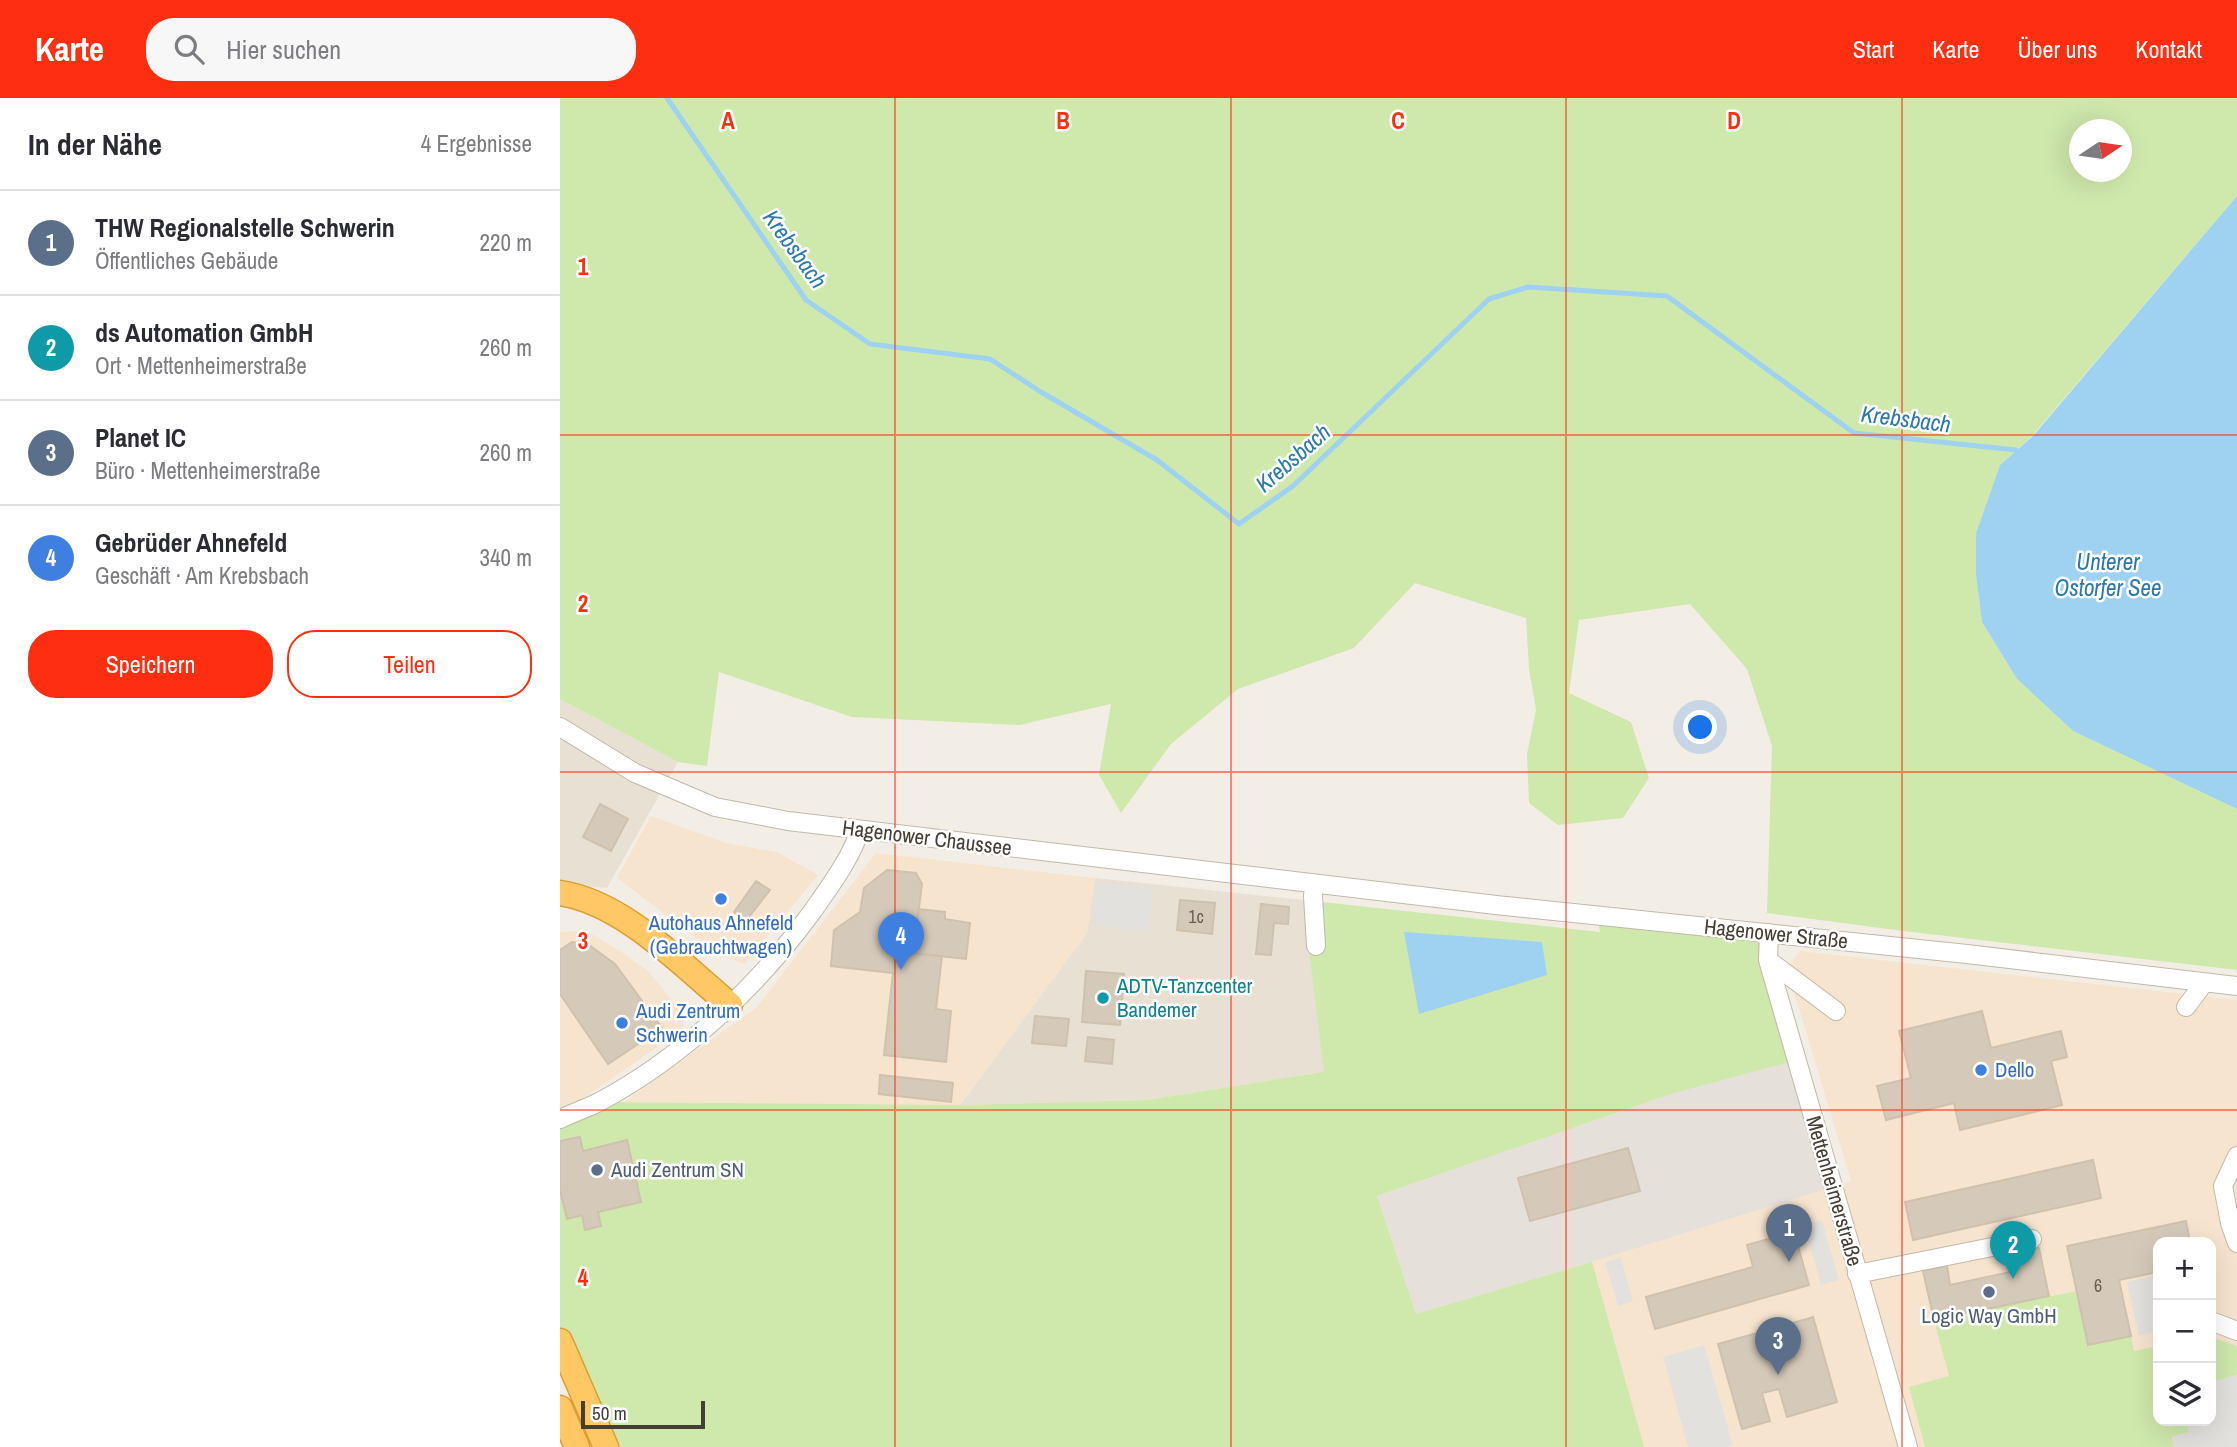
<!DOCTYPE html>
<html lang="de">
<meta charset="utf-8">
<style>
body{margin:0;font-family:"Archivo Narrow",sans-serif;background:#f7f7f7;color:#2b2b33}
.controls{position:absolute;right:21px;bottom:21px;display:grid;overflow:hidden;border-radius:14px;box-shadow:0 7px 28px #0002}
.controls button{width:63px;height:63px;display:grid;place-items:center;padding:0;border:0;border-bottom:2px solid #e1e1e2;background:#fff;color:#2b2b33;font:35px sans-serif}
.compass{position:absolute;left:1509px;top:21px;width:63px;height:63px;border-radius:50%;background:#fff;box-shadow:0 7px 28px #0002;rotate:77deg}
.scale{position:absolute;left:21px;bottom:18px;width:124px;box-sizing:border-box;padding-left:7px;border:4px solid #453e34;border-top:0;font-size:19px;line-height:24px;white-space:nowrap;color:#453e34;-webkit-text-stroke:5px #fff;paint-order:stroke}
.you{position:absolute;left:1141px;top:630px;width:24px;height:24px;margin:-18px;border:5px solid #fff;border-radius:50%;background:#1a73e8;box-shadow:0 0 0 10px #1a73e833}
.badge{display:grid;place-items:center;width:46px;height:46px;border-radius:50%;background:#fe2f10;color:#fff;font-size:23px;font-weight:700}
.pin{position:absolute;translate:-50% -58px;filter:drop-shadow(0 2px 4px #0008)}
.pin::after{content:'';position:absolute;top:37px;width:24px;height:21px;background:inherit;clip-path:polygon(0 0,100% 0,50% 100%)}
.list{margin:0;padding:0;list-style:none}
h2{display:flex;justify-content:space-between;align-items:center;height:91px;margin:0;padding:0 28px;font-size:30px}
h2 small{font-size:23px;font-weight:400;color:#7c7c81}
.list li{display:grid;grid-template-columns:46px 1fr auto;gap:21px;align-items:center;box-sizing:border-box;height:105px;padding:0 28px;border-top:2px solid #e1e1e2}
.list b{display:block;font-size:26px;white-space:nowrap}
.list p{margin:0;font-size:23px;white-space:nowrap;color:#7c7c81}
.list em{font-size:23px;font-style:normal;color:#7c7c81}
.actions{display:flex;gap:14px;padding:21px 28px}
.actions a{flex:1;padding:16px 0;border:2px solid #fe2f10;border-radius:28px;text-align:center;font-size:24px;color:#fe2f10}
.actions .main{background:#fe2f10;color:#fff}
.icon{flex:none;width:38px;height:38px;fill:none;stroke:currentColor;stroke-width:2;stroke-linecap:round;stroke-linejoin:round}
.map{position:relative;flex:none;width:1677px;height:1349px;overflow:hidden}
header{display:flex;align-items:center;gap:42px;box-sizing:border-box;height:98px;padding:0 35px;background:#fe2f10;color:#fff}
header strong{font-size:33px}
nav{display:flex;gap:38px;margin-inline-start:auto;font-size:24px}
.search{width:490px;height:63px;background:#f7f7f7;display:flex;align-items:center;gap:18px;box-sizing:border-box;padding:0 24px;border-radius:28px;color:#7c7c81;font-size:26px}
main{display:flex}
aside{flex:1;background:#fff}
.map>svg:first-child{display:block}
.residential{fill:#e7e0d3}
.commercial{fill:#f6e4cf;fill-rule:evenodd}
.industrial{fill:#e5e0da}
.green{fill:#cfe8ac;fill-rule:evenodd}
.parking{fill:#e3e1dd}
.water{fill:#9fd2f1}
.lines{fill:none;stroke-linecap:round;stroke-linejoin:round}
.stream{stroke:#9fd2f1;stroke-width:5}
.building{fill:#d5caba;stroke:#cfc1ad;stroke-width:2}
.minor-casing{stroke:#c1b9aa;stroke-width:20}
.highway-casing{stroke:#e09c31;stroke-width:27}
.minor{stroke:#fff;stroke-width:18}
.highway{stroke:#ffc864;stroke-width:24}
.grid{fill:none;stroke:#fe2f10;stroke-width:2;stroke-opacity:0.55}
.shop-dot{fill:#3f7fe0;stroke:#fff;stroke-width:2.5}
.culture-dot{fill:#0f9aa8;stroke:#fff;stroke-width:2.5}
.service-dot{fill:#5c6f8a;stroke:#fff;stroke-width:2.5}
.labels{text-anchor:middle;stroke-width:5;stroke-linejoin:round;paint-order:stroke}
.number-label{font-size:18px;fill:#696156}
.street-label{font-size:21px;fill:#453e34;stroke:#fff}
.shop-label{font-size:21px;fill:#366cbe;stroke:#fff;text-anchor:start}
.culture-label{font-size:21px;fill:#0d838f;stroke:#fff;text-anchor:start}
.service-label{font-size:21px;fill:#4e5e75;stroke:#fff;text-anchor:start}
.water-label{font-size:23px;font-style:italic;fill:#2b78ab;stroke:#fff}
.grid-label{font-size:23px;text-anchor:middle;font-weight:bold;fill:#fe2f10;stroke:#fff;stroke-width:5;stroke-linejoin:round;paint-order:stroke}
</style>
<header>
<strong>Karte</strong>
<div class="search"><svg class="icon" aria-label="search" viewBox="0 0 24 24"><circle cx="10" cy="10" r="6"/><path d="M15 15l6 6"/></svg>Hier suchen</div>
<nav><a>Start</a><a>Karte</a><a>Über uns</a><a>Kontakt</a></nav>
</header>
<main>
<aside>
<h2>In der Nähe<small>4 Ergebnisse</small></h2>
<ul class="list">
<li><span class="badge" style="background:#5c6f8a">1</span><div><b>THW Regionalstelle Schwerin</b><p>Öffentliches Gebäude</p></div><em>220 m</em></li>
<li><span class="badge" style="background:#0f9aa8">2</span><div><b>ds Automation GmbH</b><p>Ort · Mettenheimerstraße</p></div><em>260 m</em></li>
<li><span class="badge" style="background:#5c6f8a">3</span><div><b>Planet IC</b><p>Büro · Mettenheimerstraße</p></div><em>260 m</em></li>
<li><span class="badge" style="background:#3f7fe0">4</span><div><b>Gebrüder Ahnefeld</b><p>Geschäft · Am Krebsbach</p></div><em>340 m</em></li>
</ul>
<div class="actions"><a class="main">Speichern</a><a>Teilen</a></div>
</aside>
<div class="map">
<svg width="1677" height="1349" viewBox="0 0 1677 1349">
<rect width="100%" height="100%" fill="#f3eee5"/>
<path class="residential" d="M 0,601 L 118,664 L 47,790 L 0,786 Z
M 535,780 L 743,802 L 765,974 L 587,1002 L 400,1007 L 527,835 Z"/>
<path class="commercial" d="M 91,718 L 166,745 L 217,754 L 258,777 L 185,866 L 159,857 L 57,780 Z
M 316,755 L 535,780 L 527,835 L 400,1007 L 64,1004 L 196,910 Z
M 25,832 L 63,855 L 88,873 L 124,917 L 123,932 L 16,1005 L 0,1010 L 0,834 Z
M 1240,853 L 1677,902 L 1677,1349 L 869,1349 L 856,1216 L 1032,1164 L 1291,1083 L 1227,871 ZM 1598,1144 L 1651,1144 L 1651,1323 L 1598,1323 Z"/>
<path class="industrial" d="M 1238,962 L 1272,1089 L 1032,1164 L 856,1216 L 817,1098 L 1111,996 Z"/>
<path class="green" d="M 0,0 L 1677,0 L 1677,98 L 1472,338 L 1440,367 L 1416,435 L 1416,477 L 1422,524 L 1457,581 L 1513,633 L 1677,711 L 1677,872 L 1343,833 L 1207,815 L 1212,648 L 1187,571 L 1130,506 L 1019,522 L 1009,595 L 1071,624 L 1089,680 L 1063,720 L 998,727 L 969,705 L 967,656 L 976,612 L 969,571 L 966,520 L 855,485 L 794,550 L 678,591 L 611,646 L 561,715 L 539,677 L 551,606 L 459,627 L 292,619 L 159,574 L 147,668 L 118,664 L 0,601 ZM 1520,32 L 1562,32 L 1562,74 L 1520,74 Z
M 743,802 L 1040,834 L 1037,817 L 1209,835 L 1238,962 L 1111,996 L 817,1098 L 856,1216 L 1032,1164 L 1084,1349 L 46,1349 L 0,1243 L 0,1021 L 39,1004 L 400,1007 L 587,1002 L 764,974 Z
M 1517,1193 L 1571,1238 L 1574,1253 L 1598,1248 L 1598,1323 L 1626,1323 L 1629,1334 L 1612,1339 L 1614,1349 L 1365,1349 L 1349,1289 L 1389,1278 L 1374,1222 Z
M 1651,1239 L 1677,1248 L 1677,1277 L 1651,1284 Z"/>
<path class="parking" d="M 537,785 L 593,791 L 589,833 L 532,827 Z
M 1262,1122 L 1279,1182 L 1261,1187 L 1244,1127 Z
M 1061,1160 L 1073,1203 L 1058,1208 L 1045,1164 Z
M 1598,1177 L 1598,1233 L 1579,1238 L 1567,1184 Z
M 1144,1247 L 1173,1347 L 1167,1349 L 1128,1349 L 1103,1259 Z
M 1677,1277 L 1677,1349 L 1614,1349 L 1612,1339 L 1629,1334 L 1626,1323 L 1651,1323 L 1651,1284 Z"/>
<path class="water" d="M 1677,98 L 1677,711 L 1513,633 L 1457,581 L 1422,524 L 1416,477 L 1416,435 L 1440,367 L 1473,338 Z
M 844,834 L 982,844 L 987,877 L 859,916 Z"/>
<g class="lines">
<path class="stream" d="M 107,0 L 246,202 L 310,246 L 430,261 L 481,294 L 597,362 L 679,426 L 733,388 L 929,201 L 968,189 L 1107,198 L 1294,335 L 1456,352"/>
</g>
<path class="building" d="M 40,706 L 68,721 L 51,753 L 23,739 Z
M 327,772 L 356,775 L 362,786 L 357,826 L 334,823 L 331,853 L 382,858 L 376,911 L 391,913 L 386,964 L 324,957 L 333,875 L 271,868 L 274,832 L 300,814 L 304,790 Z
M 196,783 L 210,792 L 185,824 L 174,814 Z
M 620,802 L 655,805 L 652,836 L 617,832 Z
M 701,806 L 729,809 L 728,826 L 714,825 L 711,857 L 696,856 Z
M 358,811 L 385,814 L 385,821 L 410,825 L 406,861 L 331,853 L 334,823 L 357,826 Z
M 12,844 L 29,847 L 55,866 L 102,930 L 48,966 L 0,896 L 0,852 Z
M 526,873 L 564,876 L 560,927 L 522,924 Z
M 1422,913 L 1431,950 L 1501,933 L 1507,959 L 1491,963 L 1502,1007 L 1400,1032 L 1394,1005 L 1326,1022 L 1317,988 L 1351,980 L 1339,933 Z
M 475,918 L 509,921 L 506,948 L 472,945 Z
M 528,939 L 554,942 L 552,966 L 525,963 Z
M 320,977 L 393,985 L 391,1004 L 319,996 Z
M 20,1039 L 23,1053 L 67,1042 L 81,1104 L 38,1114 L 41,1128 L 25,1132 L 22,1117 L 7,1121 L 0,1092 L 0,1043 Z
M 1068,1050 L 1080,1093 L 970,1123 L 958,1080 Z
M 1533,1062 L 1541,1100 L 1353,1142 L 1345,1104 Z
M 1626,1123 L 1630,1144 L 1598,1144 L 1598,1174 L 1559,1182 L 1571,1238 L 1528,1247 L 1507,1148 Z
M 1234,1134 L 1249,1187 L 1095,1231 L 1086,1199 L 1193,1169 L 1187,1147 Z
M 1479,1150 L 1489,1198 L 1374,1222 L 1363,1173 L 1387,1168 L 1390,1187 L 1450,1174 L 1447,1156 Z
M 1253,1219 L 1277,1304 L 1227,1319 L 1219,1291 L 1202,1295 L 1210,1323 L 1182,1331 L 1158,1246 L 1208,1232 L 1217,1264 L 1235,1259 L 1226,1227 Z"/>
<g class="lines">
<defs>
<path id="minor" d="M 0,629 L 75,675 L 155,709 L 228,723 L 936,807 L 1407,856 L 1677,888
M 754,786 L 753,798 L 756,848
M 1209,835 L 1208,862 L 1348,1349
M 1208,862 L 1276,913
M 1626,909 L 1644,885
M 0,1021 C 13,1015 27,1010 39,1004 C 122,960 197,889 252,814 C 270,788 290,762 300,732
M 1677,1058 L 1663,1088 L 1670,1125 L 1677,1145
M 1297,1176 L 1472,1141
M 1651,1223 L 1677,1233"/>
<path id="highway" d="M 0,795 C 63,804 122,867 170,907
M 0,1243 L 46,1349
M 0,1310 L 17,1349"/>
</defs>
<use href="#minor" class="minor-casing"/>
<use href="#highway" class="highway-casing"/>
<use href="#minor" class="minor"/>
<use href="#highway" class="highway"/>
</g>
<path class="grid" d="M 335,0 L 335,1349M 671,0 L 671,1349M 1006,0 L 1006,1349M 1342,0 L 1342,1349M 0,337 L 1677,337M 0,674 L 1677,674M 0,1012 L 1677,1012"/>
<g class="shop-dot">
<circle cx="161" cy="801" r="7"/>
<circle cx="62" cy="925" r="7"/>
<circle cx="1421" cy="972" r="7"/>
</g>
<circle class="culture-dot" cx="543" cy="900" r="7"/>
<g class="service-dot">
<circle cx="37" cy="1072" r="7"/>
<circle cx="1429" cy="1194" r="7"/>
</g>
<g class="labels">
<g class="number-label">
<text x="636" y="825">1c</text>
<text x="1538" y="1194">6</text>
</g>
<g class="street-label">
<text transform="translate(367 740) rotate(7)" y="7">Hagenower Chaussee</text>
<text transform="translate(1216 836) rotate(6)" y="7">Hagenower Straße</text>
<text transform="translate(1274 1093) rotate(74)" y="7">Mettenheimerstraße</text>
</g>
<g class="shop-label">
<text x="161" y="832" text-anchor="middle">Autohaus Ahnefeld<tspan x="161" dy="24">(Gebrauchtwagen)</tspan></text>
<text x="76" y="920">Audi Zentrum<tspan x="76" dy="24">Schwerin</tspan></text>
<text x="1435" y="979">Dello</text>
</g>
<g class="culture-label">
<text x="557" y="895">ADTV-Tanzcenter<tspan x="557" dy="24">Bandemer</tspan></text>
</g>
<g class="service-label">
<text x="51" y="1079">Audi Zentrum SN</text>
<text x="1429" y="1225" text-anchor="middle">Logic Way GmbH</text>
</g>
<g class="water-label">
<text transform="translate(235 151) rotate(54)" y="8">Krebsbach</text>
<text transform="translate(1346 321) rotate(7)" y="8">Krebsbach</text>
<text transform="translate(733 360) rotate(-41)" y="8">Krebsbach</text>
<text x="1548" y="472">Unterer<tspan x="1548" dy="26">Ostorfer See</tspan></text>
</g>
</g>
<g class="grid-label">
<text x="168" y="31">A</text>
<text x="503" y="31">B</text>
<text x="838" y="31">C</text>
<text x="1174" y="31">D</text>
<text x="23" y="177">1</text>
<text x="23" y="514">2</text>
<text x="23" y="851">3</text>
<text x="23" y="1188">4</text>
</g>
</svg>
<div class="controls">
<button>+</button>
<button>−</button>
<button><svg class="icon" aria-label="layers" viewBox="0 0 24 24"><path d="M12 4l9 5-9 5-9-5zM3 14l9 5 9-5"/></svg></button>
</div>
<svg class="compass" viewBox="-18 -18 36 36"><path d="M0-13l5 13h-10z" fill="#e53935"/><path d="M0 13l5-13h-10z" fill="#7c7c81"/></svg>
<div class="scale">50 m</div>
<div class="you"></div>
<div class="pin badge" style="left:1229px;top:1164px;background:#5c6f8a">1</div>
<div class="pin badge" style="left:1453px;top:1181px;background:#0f9aa8">2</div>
<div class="pin badge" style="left:1218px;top:1277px;background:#5c6f8a">3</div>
<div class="pin badge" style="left:341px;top:872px;background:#3f7fe0">4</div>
</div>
</main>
